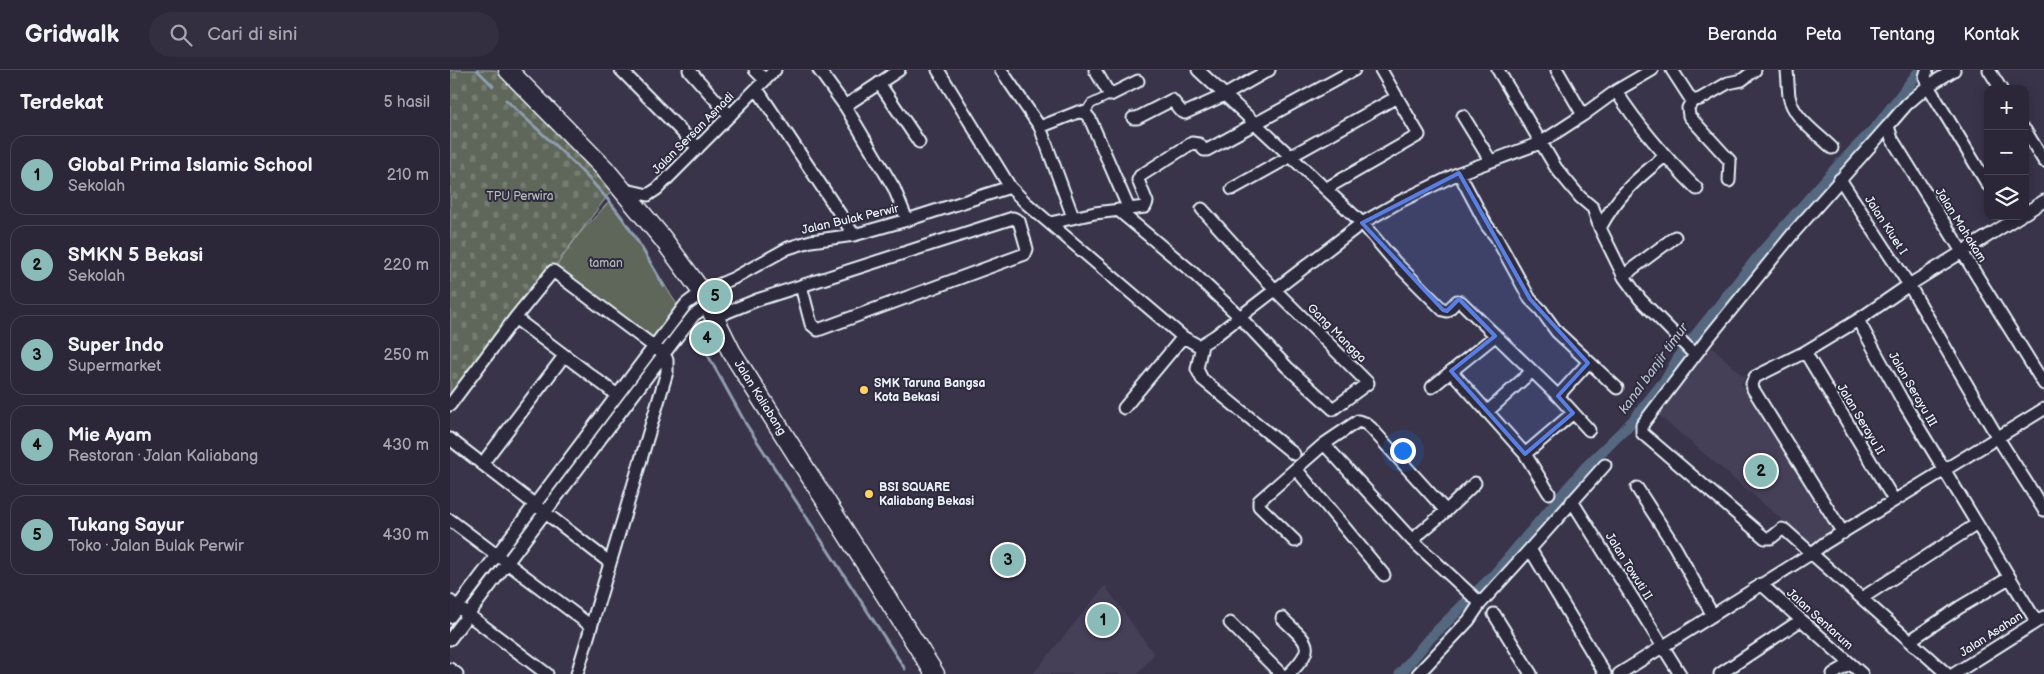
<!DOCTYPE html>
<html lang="id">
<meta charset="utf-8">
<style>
body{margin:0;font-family:"Balsamiq Sans",sans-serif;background:#332f40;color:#f1f3f6}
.controls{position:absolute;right:15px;top:15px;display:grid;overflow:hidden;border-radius:10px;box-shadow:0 2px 12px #0003}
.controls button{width:45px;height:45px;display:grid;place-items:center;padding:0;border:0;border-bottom:1px solid #474453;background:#2b2738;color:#f1f3f6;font:25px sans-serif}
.you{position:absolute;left:952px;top:380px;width:18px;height:18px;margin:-12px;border:4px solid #fff;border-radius:50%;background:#1a73e8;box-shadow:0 0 0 8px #1a73e833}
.badge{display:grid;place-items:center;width:32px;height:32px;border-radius:50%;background:#8bbbb9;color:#111;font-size:16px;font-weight:700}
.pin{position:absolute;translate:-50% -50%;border:2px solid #fff;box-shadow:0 1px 5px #0006}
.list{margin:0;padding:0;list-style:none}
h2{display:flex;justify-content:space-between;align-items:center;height:65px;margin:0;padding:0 20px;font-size:21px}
h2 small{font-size:16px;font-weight:400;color:#a6a5ae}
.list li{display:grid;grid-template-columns:32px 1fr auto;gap:15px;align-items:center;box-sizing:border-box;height:80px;margin:0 10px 10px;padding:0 10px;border:1px solid #474453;border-radius:15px}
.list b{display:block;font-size:19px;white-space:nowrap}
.list p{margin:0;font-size:16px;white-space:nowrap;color:#a6a5ae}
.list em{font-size:16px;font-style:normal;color:#a6a5ae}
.icon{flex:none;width:28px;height:28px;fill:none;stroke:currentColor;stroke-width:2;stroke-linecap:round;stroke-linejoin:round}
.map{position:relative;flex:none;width:1594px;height:604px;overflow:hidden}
header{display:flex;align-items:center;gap:30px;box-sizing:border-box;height:70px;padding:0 25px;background:#2b2738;border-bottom:1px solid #474453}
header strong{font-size:24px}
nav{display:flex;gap:28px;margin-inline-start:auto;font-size:18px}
.search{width:350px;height:45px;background:#332f40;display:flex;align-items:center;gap:12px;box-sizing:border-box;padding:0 18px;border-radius:28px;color:#a6a5ae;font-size:19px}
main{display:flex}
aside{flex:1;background:#2b2738}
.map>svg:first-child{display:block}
.built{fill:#454159}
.cemetery{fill:url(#cemetery-stones);stroke:#a3aca9}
.green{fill:#5e665a;stroke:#a3aca9}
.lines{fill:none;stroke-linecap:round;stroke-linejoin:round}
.stream{stroke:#8f9eb0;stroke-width:3}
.canal{stroke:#546780;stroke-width:11}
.pedestrian-casing{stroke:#e8f1f8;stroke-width:11}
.minor-casing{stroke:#e8f1f8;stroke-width:15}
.primary-casing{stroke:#e8f1f8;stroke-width:21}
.pedestrian{stroke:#2f2a3d;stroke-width:8}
.minor{stroke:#2f2a3d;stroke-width:11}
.primary{stroke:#2f2a3d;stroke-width:18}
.marked{fill:#5a7fe2;fill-opacity:0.2;stroke:#5a7fe2;stroke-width:4;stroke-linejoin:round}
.poi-dot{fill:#ffd166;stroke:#2f2a3d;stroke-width:2}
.labels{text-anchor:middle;stroke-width:4;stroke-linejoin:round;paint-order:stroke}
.street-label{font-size:12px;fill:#e8f1f8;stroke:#2f2a3d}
.park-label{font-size:12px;fill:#b1b9b9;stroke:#2f2a3d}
.poi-label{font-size:12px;font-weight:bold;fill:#e8f1f8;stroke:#2f2a3d;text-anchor:start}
.water-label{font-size:14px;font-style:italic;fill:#adbac8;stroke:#2f2a3d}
</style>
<header>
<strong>Gridwalk</strong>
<div class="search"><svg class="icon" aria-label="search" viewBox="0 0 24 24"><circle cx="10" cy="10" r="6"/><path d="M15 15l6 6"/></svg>Cari di sini</div>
<nav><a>Beranda</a><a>Peta</a><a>Tentang</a><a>Kontak</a></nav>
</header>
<main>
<aside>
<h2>Terdekat<small>5 hasil</small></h2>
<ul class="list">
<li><span class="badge">1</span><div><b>Global Prima Islamic School</b><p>Sekolah</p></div><em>210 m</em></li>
<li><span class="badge">2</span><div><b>SMKN 5 Bekasi</b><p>Sekolah</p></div><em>220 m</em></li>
<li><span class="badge">3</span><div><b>Super Indo</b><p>Supermarket</p></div><em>250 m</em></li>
<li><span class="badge">4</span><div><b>Mie Ayam</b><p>Restoran · Jalan Kaliabang</p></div><em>430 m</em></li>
<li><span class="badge">5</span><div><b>Tukang Sayur</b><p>Toko · Jalan Bulak Perwir</p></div><em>430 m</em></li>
</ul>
</aside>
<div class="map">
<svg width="1594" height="604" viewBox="0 0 1594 604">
<defs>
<pattern id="cemetery-stones" width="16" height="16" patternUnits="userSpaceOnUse" patternTransform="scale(1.25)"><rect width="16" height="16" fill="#5e665a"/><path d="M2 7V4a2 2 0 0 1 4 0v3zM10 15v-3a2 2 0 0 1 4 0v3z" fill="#757c72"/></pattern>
</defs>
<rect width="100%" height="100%" fill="#39344a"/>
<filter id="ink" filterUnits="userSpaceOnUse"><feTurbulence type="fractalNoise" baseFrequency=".02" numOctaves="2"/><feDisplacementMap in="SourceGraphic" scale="10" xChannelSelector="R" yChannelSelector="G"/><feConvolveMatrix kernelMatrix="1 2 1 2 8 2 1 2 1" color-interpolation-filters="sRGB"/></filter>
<g filter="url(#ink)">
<path class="built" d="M 1263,278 L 1295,308 L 1291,314 L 1384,461 L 1360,473 L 1205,342 L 1248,285 Z
M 655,516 L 704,584 L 688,604 L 583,604 Z"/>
<path class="cemetery" d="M 0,0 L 45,0 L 162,120 L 0,335 Z"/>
<path class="green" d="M 159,132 C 188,164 206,204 230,239 L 204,276 L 103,201 L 129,164 Z"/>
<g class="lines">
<path class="stream" d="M 27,0 L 43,16
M 56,30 C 94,66 135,100 167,141 C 185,164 199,191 214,216
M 244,260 L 296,354 L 455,599"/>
<path class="canal" d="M 950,604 L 978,570 L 1044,505 L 1135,398 L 1182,352 L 1217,308 L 1230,285 L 1312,182 L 1388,96 L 1428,55 L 1470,0"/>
<defs>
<path id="pedestrian" d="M 635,43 L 641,34 L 660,25"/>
<path id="minor" d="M 171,0 L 248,78
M 239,0 L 280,46
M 305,0 L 315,10
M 369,0 L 395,36
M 449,0 L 395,36 L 444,118 L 457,150
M 488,0 L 560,117 L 576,133 L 733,267 L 749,276 L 765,266 L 912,153 L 949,132 L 1009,103 L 1090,73 L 1133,45 L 1166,21 L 1202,0
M 551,0 L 590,57
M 645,0 L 660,25 L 688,11
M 748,0 L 912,153 L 945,192 L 993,240 L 997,241 L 1007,231 L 1011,232 L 1108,326
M 1048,0 L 1106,98 L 1130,127 L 1143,138 L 1150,158 L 1174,207 L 1190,229 L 1245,285
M 1107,0 L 1133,45
M 1222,0 L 1242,31 L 1238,38 L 1239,46 L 1280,91 L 1279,111
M 1477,0 L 1475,7 L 1478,16 L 1457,34 L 1438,56 L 1442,69 L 1594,314
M 1504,0 L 1478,16 L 1538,115
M 1539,0 L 1551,19
M 1337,1 C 1338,9 1338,18 1339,26 C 1343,48 1367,63 1382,78
M 429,13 L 469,72
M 307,19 L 404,165
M 1166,21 C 1189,57 1217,89 1247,119
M 1242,31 L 1250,29 L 1278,13 L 1292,10 L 1305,0
M 1013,46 L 1040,90
M 683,48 L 687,48 L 722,30 L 731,41 L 735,43 L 775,25 L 819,0
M 1438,56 L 1345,161 L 1259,267 L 1192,355 L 1192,363 L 1315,468 L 1321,468 L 1332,459 L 1335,460 L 1497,604
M 1575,60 L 1594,91
M 1009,103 L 1037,156 L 1046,167 L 1080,229 L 1091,240 L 1107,262 L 1167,318
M 1390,109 L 1459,215 L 1548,368 L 1594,440
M 877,118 L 969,65 L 931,0
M 172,119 L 198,125 L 207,119 L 325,0
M 782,119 L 947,27
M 668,140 L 741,201 L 789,246 L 837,297 L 883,339 L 918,313 L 825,220 L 752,139
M 1575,143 L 1594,131
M 623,147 L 590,57 L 628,42 L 635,43 L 640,49 L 679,139
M 600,153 L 645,143 L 695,137 L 697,132 L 688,110 L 690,106 L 742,73 L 749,74 L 754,80 L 757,80 L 904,0
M 1150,158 C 1167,126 1187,108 1215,86
M 1174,207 L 1182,199 L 1225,167
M 265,247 L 307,230 L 563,148 L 569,151 L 577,179 L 575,184 L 368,260 L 361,254 L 351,216
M 65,248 L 167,325
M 1408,250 L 1452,330 L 1586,551
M 752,275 L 747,299 L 752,309 L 844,384
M 1355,282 L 1444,430
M 1138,293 L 1108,326 L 1139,360
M 1001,301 L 1075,384 L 1099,423
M 982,317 L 1045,266
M 0,335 L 65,248 L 103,201 L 214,284 L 217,290 L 217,302 L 127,604
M 674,338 L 733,267
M 1037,342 L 1082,301
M 0,369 L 159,492
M 874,374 L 962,470
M 1075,384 L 1123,343
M 32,394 L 114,286
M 1155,395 L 1080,479 L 1155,604
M 846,399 L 934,505
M 1187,418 L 1225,477 L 1262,544
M 1122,431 L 1230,604
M 0,450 L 141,556
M 1393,463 L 1303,319 L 1302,314 L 1305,307 L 1355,282 L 1408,250 L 1459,215 L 1570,146
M 845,471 L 809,436 L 809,431 L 874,374 L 908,351 L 915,353 L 921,358 L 996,441
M 1311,514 L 1412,604
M 1412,528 L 1527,454
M 0,531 L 97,604
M 1029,535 L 1080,479
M 1044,544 L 1081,604
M 0,547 L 236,234 L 252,222 L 284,208 L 338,178 L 361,171 L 404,165 L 457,150 L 560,117
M 832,548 C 857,573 868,575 839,604
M 780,553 L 831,604
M 0,569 L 229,264 L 244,245 L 259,235
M 1461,570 L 1510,537 L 1559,508
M 0,599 L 7,604
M 968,604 L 1019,550 L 1029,535 L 1028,531 L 962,470 L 996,441 L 1025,413
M 1169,604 L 1362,483 L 1375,473 L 1594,339
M 1270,604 L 1351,550
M 1383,604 L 1400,594
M 1504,604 L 1594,547"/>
<g id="primary">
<path id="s1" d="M 58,0 L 154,98 L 213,169 L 252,222 L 281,281 L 485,604"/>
</g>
</defs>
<use href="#pedestrian" class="pedestrian-casing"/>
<use href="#minor" class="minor-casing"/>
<use href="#primary" class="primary-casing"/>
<use href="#pedestrian" class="pedestrian"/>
<use href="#minor" class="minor"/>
<use href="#primary" class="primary"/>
</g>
</g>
<path class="marked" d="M 1009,103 L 1080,229 L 1138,293 L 1108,326 L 1123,343 L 1075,384 L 1001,301 L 1045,266 L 1009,229 L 997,241 L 993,240 L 912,153 Z"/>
<g class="poi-dot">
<circle cx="414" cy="320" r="5"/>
<circle cx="419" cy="424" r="5"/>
</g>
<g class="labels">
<g class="street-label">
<text transform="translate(243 63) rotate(-45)" y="4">Jalan Sersan Asnadi</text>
<text transform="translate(400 149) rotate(-13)" y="4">Jalan Bulak Perwir</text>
<text transform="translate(1436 155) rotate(57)" y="4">Jalan Kluet I</text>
<text transform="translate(1511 155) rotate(58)" y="4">Jalan Mahakam</text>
<text transform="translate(887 263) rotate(45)" y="4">Gang Mangga</text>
<text transform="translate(1463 319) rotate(60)" y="4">Jalan Serayu III</text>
<text dy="4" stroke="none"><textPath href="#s1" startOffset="416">Jalan Kaliabang</textPath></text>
<text transform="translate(1411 349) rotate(59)" y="4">Jalan Serayu II</text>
<text transform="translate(1179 496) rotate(58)" y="4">Jalan Towuti II</text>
<text transform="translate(1370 549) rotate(42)" y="4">Jalan Sentarum</text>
<text transform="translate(1541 564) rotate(-33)" y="4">Jalan Asahan</text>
</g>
<g class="park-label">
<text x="70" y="130">TPU Perwira</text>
<text x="156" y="197">taman</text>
</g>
<g class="poi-label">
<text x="424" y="317">SMK Taruna Bangsa<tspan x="424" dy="14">Kota Bekasi</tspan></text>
<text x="429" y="421">BSI SQUARE<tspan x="429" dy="14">Kaliabang Bekasi</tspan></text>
</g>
<g class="water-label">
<text transform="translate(1203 298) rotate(-54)" y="5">kanal banjir timur</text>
</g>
</g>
</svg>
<div class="controls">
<button>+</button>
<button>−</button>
<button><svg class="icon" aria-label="layers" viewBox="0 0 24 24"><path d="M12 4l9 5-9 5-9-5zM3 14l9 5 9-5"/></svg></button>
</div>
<div class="you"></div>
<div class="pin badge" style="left:653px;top:550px">1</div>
<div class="pin badge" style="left:1311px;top:401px">2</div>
<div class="pin badge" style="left:558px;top:490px">3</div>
<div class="pin badge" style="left:257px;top:268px">4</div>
<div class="pin badge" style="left:265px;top:226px">5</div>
</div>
</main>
